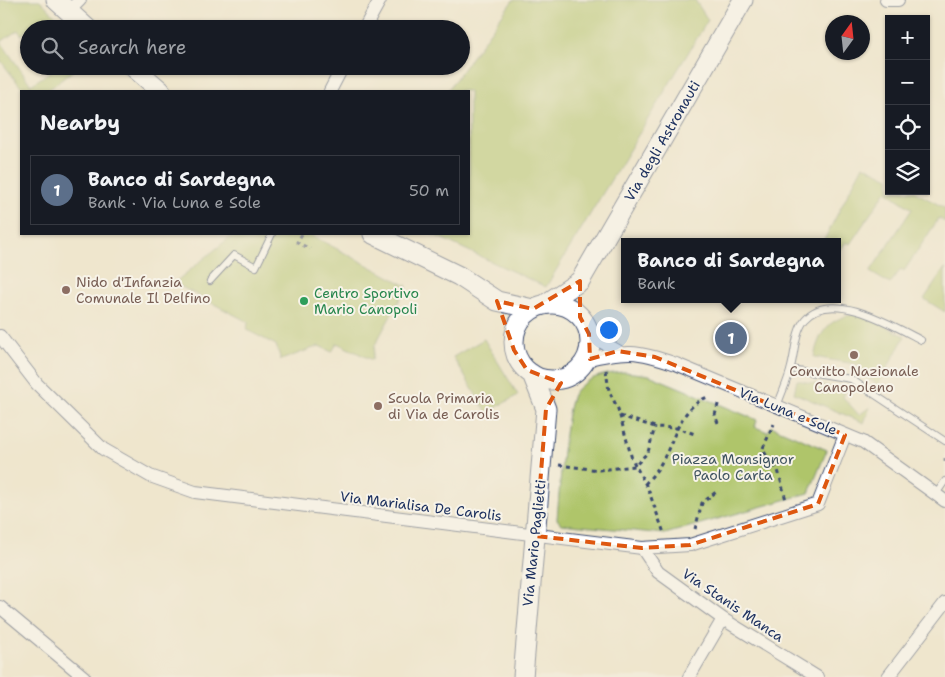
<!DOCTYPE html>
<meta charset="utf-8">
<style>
body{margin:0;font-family:"Shantell Sans",sans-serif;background:#242831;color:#f1f3f6}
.controls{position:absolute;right:15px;top:15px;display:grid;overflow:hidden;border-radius:0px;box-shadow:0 1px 4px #0004}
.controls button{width:45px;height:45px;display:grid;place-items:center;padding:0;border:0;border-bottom:1px solid #363941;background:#171b24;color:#f1f3f6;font:25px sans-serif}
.compass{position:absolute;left:825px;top:15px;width:45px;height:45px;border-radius:50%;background:#171b24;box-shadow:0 1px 4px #0004;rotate:15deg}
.you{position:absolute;left:608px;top:329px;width:18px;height:18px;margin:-12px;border:4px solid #fff;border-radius:50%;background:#1a73e8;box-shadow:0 0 0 8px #1a73e833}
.badge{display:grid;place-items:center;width:32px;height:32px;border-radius:50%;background:#1f6fb2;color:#fff;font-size:16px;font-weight:700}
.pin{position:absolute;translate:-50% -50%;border:2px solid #fff;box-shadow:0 1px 5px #0006}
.popup{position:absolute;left:621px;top:238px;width:220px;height:65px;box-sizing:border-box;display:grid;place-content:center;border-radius:0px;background:#171b24;filter:drop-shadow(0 1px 4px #0005);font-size:16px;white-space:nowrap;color:#9ea1a6}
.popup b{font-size:19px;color:#f1f3f6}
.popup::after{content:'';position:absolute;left:50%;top:100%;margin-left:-10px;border:10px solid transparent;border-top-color:#171b24}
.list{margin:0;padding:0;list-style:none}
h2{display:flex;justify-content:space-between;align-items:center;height:65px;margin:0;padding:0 20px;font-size:21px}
h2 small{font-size:16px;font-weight:400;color:#9ea1a6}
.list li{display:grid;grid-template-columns:32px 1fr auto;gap:15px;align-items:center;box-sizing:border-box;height:70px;margin:0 10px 10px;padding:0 10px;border:1px solid #363941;border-radius:0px}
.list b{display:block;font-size:19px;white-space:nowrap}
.list p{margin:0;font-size:16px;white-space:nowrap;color:#9ea1a6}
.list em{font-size:16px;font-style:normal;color:#9ea1a6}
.icon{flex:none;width:28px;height:28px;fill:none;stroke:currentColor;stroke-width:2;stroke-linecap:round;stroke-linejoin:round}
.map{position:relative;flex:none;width:945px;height:677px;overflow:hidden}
.search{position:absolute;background:#171b24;box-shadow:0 1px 4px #0004;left:20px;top:20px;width:450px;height:55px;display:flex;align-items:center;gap:12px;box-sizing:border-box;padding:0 18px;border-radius:28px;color:#9ea1a6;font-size:19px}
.panel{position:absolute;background:#171b24;box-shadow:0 1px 4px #0004;left:20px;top:90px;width:450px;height:145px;border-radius:0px}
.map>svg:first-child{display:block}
.green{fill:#afc56a;stroke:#657a64}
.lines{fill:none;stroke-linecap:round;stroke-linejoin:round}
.lane-casing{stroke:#3b4a6f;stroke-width:8}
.street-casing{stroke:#3b4a6f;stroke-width:14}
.secondary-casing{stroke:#3b4a6f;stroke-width:21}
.path{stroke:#3b4a6f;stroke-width:3;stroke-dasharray:4 4;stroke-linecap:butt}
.lane{stroke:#fff;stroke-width:6}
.street{stroke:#fff;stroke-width:12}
.secondary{stroke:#fff;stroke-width:19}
.marked{fill:none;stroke:#de5710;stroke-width:4;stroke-dasharray:10 6;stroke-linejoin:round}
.education-dot{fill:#8d6e63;stroke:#f7f3e8;stroke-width:2}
.leisure-dot{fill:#2e9e5b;stroke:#f7f3e8;stroke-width:2}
.labels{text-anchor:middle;stroke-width:4;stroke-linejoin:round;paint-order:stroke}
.street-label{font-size:14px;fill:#1b2f5e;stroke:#f7f3e8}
.education-label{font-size:14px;fill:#785e54;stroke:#f7f3e8;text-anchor:start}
.leisure-label{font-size:14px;fill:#27864d;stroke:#f7f3e8;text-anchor:start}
.park-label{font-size:14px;fill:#405461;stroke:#f7f3e8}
</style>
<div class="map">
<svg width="945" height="677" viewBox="0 0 945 677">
<rect width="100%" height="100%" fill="#f7f3e8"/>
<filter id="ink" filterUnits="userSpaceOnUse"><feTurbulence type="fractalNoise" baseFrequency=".02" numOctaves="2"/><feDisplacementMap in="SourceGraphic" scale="10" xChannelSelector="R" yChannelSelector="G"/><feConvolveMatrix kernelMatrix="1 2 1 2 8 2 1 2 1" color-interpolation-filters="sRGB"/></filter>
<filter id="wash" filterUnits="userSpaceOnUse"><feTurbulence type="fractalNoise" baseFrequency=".0096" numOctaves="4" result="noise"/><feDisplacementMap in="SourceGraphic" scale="20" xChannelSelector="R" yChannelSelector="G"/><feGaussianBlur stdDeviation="1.12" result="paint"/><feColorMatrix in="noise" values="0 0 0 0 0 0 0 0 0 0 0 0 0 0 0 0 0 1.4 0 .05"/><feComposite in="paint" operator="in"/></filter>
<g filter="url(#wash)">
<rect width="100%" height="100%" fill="#efe6cd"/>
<path class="green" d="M 0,0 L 40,0 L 68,29 L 56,29 L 47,17 L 21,35 L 18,30 L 1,42 L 31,85 L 58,66 L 79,66 L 47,91 L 24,91 L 0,60 Z
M 513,0 L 695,0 L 708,20 L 546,287 L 432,234 L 469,234 L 469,91 L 447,91 Z
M 863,165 L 889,178 L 889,191 L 913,191 L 945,208 L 945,222 L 939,218 L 904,271 L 901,269 L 890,284 L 870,272 L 912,209 L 886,191 L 850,244 L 846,242 L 837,255 L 837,242 L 823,242 Z
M 234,234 L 309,234 L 407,286 L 375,345 L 372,360 L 337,343 L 332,352 L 319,346 L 281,360 L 276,345 L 247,330 L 248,322 L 174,283 Z
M 945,268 L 945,312 L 924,299 Z
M 856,314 L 869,318 L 905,336 L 878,385 L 861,374 L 860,365 L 814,357 C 819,332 829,318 856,314 Z
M 484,339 L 518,395 L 487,413 L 453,357 Z
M 625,372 L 649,375 L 757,420 L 755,427 L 768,432 L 771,426 L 827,450 L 809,493 L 665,534 L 561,524 L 557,519 C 559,497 565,406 574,393 C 586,377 606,373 625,372 Z
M 797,380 L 846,390 L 843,397 L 859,415 L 870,407 L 864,423 L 794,393 Z"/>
</g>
<g filter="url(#ink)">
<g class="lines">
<defs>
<path id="lane" d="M 210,281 L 234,255 L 256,267 L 272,234
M 791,369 L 851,379 L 945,441
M 777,407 C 781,394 788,381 791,367 C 795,353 795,331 805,319 C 831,288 894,326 921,340
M 936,494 L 945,481"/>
<path id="street" d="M 886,0 L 898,0
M 68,12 L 80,0
M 364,29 L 380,0
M 330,91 L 343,66
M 587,329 L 600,341 L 618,351
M 0,336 L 37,384 L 103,449 L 150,476 L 195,492 L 642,548 L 690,545 L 818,504 L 845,435
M 585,360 C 625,350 637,350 676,364 L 863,442 L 945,501
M 642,548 L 658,572 L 723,619 L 817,677
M 0,607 L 84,677
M 689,677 L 723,619
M 888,677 L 945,603"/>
<path id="secondary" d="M 56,0 L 88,29
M 132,66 L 161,91
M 373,234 L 459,276 L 497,301 L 533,309
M514 342a38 38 0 1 1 76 0a38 38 0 1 1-76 0Z
M 544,305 L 580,281 L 743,0
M 523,677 L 546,409 L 532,374"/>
</defs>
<use href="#lane" class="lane-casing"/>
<use href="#street" class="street-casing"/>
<use href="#secondary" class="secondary-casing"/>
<path class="path" d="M 302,234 L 297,242 L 310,249
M 606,370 L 609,391 L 618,409 L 632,459 L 648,489 L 664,533
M 620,416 L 655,427 L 676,428 L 695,434
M 718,423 L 715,415 L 719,401
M 763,448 L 774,424
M 764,452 L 778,470 L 786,500
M 945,462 L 945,458
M 559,465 L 599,470 L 635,466 L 648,452 L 655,427
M 645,484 C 650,478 656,472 660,465 C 675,441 678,408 708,397
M 695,529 L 702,503 L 716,492"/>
<use href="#lane" class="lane"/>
<use href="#street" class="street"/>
<use href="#secondary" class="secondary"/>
</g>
</g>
<path d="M0 0H945V677H0ZM 580,281 L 580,317 L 589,334 L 590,359 L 618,351 L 655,357 L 845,435 L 818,504 L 690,545 L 642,548 L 536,536 L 546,409 L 561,383 L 527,370 L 514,350 L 497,301 L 533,309 Z" fill="#efe6cd" fill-opacity=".55" fill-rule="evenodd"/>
<path class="marked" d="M 580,281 L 580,317 L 589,334 L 590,359 L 618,351 L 655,357 L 845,435 L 818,504 L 690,545 L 642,548 L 536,536 L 546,409 L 561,383 L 527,370 L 514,350 L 497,301 L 533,309 Z"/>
<g class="education-dot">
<circle cx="66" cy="290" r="5"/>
<circle cx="854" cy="355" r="5"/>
<circle cx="378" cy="406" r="5"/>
</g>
<circle class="leisure-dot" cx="304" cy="301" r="5"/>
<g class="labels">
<g class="street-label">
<text transform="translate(662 141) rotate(-60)" y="5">Via degli Astronauti</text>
<text transform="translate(788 411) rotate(22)" y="5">Via Luna e Sole</text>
<text transform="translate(421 506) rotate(7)" y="5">Via Marialisa De Carolis</text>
<text transform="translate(534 543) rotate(-84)" y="5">Via Mario Paglietti</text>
<text transform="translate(733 605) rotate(34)" y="5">Via Stanis Manca</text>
</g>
<g class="education-label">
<text x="76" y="287">Nido d'Infanzia<tspan x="76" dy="16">Comunale Il Delfino</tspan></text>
<text x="854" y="376" text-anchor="middle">Convitto Nazionale<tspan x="854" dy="16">Canopoleno</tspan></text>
<text x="388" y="403">Scuola Primaria<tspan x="388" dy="16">di Via de Carolis</tspan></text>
</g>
<g class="leisure-label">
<text x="314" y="298">Centro Sportivo<tspan x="314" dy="16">Mario Canopoli</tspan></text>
</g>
<g class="park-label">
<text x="733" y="464">Piazza Monsignor<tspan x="733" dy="16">Paolo Carta</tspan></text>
</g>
</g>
</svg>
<div class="controls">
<button>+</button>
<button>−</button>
<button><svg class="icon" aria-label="locate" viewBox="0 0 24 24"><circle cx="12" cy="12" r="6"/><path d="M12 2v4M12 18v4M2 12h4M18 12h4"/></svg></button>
<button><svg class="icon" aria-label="layers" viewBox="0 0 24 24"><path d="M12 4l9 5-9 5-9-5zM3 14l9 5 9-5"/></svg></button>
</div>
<svg class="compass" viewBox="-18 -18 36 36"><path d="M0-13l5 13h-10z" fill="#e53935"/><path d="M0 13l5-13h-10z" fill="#9ea1a6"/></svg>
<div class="you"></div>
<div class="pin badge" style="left:731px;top:338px;background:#5c6f8a">1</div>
<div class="popup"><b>Banco di Sardegna</b>Bank</div>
<div class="search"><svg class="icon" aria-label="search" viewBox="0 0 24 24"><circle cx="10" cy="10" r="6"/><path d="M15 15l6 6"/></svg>Search here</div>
<section class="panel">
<h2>Nearby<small></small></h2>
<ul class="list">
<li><span class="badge" style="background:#5c6f8a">1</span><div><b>Banco di Sardegna</b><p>Bank · Via Luna e Sole</p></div><em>50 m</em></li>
</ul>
</section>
</div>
